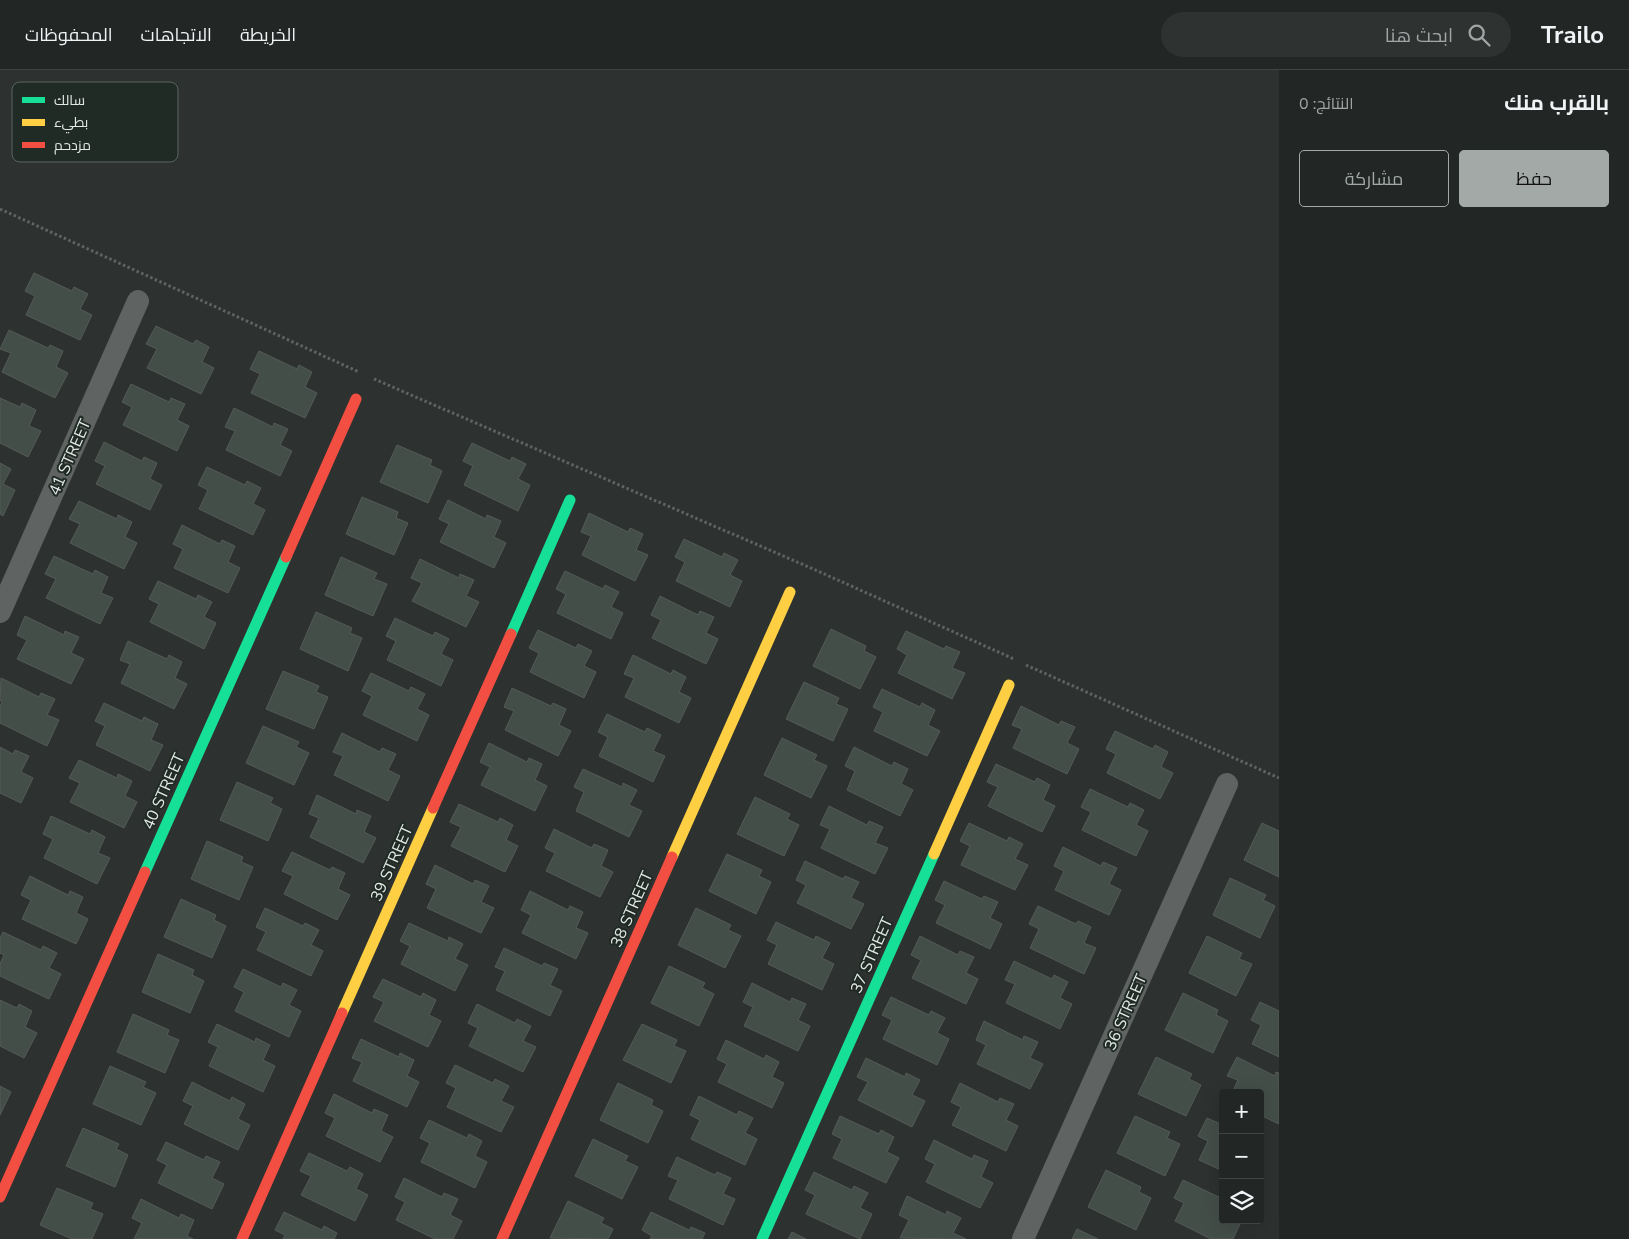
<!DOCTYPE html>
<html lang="ar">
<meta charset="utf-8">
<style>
body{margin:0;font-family:"Nunito Sans",Cairo,sans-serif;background:#2e3231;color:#f1f3f6;direction:rtl}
.controls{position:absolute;right:15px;bottom:15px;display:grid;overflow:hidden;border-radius:5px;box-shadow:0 5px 20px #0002}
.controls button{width:45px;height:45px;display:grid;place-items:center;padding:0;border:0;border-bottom:1px solid #3f4341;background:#222624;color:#f1f3f6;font:25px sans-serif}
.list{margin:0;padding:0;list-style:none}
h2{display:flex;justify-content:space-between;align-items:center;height:65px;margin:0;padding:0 20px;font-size:21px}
h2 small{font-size:16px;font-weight:400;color:#a2a5a6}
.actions{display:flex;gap:10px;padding:15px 20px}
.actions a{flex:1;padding:11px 0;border:1px solid #a3a9a6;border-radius:5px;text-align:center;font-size:18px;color:#a3a9a6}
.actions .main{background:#a3a9a6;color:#111}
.icon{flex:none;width:28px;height:28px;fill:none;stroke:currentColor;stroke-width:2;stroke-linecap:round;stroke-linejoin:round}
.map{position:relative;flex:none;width:1279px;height:1169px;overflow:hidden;direction:ltr}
header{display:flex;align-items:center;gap:30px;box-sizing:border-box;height:70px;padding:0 25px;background:#222624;border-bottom:1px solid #3f4341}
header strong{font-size:24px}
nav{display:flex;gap:28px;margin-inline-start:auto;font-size:18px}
.search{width:350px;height:45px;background:#2e3231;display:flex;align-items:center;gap:12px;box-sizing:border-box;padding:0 18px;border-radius:28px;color:#a2a5a6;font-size:19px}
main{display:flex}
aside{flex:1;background:#222624}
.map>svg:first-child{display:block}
.building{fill:#444e49;stroke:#545a58}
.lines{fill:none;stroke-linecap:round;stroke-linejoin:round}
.path{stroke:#606362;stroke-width:3;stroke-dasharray:2.5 2.5;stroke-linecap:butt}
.street{stroke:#5f6361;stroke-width:22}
.fast{stroke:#16e098;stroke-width:11}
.slow{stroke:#ffcf43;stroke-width:11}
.jam{stroke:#f24e42;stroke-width:11}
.labels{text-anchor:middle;stroke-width:4;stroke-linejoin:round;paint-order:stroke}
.street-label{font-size:16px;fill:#e2e9e6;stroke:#212b26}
.key{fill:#212b26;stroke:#5b6460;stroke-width:1}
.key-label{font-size:14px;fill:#e2e9e6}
</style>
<header>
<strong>Trailo</strong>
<div class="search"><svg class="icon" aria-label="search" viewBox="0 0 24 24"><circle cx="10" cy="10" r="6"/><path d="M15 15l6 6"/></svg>ابحث هنا</div>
<nav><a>الخريطة</a><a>الاتجاهات</a><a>المحفوظات</a></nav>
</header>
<main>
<aside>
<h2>بالقرب منك<small>النتائج: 0</small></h2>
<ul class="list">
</ul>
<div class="actions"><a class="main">حفظ</a><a>مشاركة</a></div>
</aside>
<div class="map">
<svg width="1279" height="1169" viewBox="0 0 1279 1169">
<rect width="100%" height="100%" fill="#2d3230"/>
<path class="building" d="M 34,203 L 72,221 L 74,217 L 88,224 L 80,239 L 92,245 L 80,270 L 26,245 L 35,226 L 25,221 Z
M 156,256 L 193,274 L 196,270 L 209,277 L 202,292 L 214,298 L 201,324 L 147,298 L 157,279 L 146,274 Z
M 9,260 L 48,278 L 50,275 L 63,281 L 56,297 L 68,303 L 55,328 L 2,302 L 11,283 L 0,279 Z
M 259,281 L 297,299 L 299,295 L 312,302 L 305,317 L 317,323 L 305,348 L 251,323 L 260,304 L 250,299 Z
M 131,314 L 169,332 L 171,328 L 185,334 L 177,350 L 189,356 L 177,381 L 123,355 L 132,337 L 122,332 Z
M 0,328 L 20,337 L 22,333 L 36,340 L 29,356 L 41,361 L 28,387 L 0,373 Z
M 234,338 L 273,357 L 274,353 L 288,359 L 280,375 L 292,381 L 280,406 L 226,380 L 235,361 L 225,357 Z
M 104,372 L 142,391 L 144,387 L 157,393 L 150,409 L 162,415 L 150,440 L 96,414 L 105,396 L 95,391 Z
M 472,373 L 510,391 L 512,387 L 526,394 L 518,409 L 530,415 L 518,441 L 464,415 L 473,396 L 463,391 Z
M 397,375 L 432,390 L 430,395 L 442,401 L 428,433 L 380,412 Z
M 0,393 L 11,399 L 3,414 L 15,420 L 3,446 L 0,444 Z
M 207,397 L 245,415 L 247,411 L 261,418 L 253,434 L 265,440 L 253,465 L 199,439 L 208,420 L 198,415 Z
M 362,427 L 398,442 L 396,448 L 408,453 L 394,485 L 346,464 Z
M 448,430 L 486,449 L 487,445 L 501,451 L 494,467 L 506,473 L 494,498 L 440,472 L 449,454 L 439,449 Z
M 79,431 L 117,449 L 118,445 L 132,452 L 125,467 L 137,473 L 124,499 L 70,473 L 80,454 L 69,449 Z
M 589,443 L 628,462 L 630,458 L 643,464 L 636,480 L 648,485 L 635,511 L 582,485 L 591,466 L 581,462 Z
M 182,455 L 220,474 L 222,470 L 235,476 L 228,492 L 240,498 L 228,523 L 174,498 L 183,479 L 173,474 Z
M 684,469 L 722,487 L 724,483 L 738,490 L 730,505 L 742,511 L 730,537 L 676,511 L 685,492 L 675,487 Z
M 54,486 L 93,504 L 95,500 L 108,507 L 101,523 L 113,528 L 100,554 L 46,528 L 56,509 L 45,504 Z
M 341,487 L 377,503 L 374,509 L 387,514 L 373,546 L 325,525 Z
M 420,489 L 459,508 L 460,504 L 474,510 L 466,526 L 479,532 L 466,557 L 412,531 L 422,513 L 411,508 Z
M 565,501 L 603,519 L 605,515 L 619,522 L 611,537 L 623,543 L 611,569 L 557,543 L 566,524 L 556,519 Z
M 158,511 L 196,529 L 198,525 L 212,532 L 204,547 L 216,553 L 204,579 L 150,552 L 159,534 L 149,529 Z
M 660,526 L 698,545 L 700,541 L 714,547 L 706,563 L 718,569 L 706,594 L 652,568 L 661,550 L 651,545 Z
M 316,542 L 352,558 L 350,563 L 362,568 L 348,601 L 300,579 Z
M 25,546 L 64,565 L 65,561 L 79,567 L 71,583 L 84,589 L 71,614 L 17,589 L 27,570 L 17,565 Z
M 395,548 L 433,566 L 435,562 L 449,569 L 441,584 L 453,590 L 441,616 L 387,590 L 396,571 L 386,566 Z
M 831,559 L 866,576 L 864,581 L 876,587 L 860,619 L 813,596 Z
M 538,560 L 576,578 L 578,574 L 592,581 L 584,596 L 596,602 L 584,628 L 530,602 L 539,583 L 529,578 Z
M 906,561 L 944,579 L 946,576 L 960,582 L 952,598 L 965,603 L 952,629 L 898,603 L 907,585 L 897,579 Z
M 128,571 L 167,589 L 169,585 L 182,592 L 175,608 L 187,614 L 174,639 L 121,613 L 130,594 L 120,590 Z
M 633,585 L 671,604 L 673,600 L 686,607 L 679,622 L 691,628 L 679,653 L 625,627 L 634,608 L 624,604 Z
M 283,601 L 319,616 L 316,622 L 328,627 L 314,659 L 266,639 Z
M 371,603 L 409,621 L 411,617 L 425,624 L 417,639 L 429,645 L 417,671 L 363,645 L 372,626 L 362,621 Z
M 1,608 L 39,627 L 41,623 L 55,629 L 47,645 L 59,650 L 47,676 L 0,653 L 0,636 L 2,632 L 0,630 Z
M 804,612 L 839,628 L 836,634 L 848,639 L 833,671 L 786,649 Z
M 512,618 L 551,636 L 553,633 L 566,639 L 559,655 L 571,661 L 558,686 L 505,660 L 514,641 L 504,637 Z
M 882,619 L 920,637 L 922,633 L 935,640 L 928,655 L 940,661 L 927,686 L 874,661 L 883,642 L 873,637 Z
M 104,633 L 142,651 L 144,647 L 158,654 L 151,670 L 163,675 L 150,701 L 96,675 L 105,656 L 95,651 Z
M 1021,636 L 1059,655 L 1061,651 L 1075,657 L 1067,673 L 1079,679 L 1067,704 L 1013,678 L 1022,659 L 1012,655 Z
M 607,644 L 645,662 L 647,658 L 661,665 L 653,681 L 665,686 L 653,712 L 599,686 L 608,667 L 598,662 Z
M 263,656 L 299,672 L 296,677 L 309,683 L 294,715 L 246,693 Z
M 1115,661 L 1153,679 L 1155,675 L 1168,682 L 1161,697 L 1173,703 L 1160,729 L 1107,703 L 1116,684 L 1106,679 Z
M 342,663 L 380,682 L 382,678 L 396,684 L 388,700 L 400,706 L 388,731 L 334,705 L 343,686 L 333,682 Z
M 782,668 L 817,685 L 814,690 L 827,696 L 811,728 L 764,705 Z
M 489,673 L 527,692 L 529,688 L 542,694 L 535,710 L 547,716 L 535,741 L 481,715 L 490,697 L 480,692 Z
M 0,677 L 13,684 L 15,680 L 29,686 L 21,702 L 33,708 L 21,733 L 0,723 Z
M 854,677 L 892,696 L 894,692 L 908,699 L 901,714 L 913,720 L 900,746 L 847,720 L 855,701 L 845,696 Z
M 79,690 L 117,708 L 118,704 L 132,711 L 125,726 L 137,732 L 124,758 L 70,732 L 80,713 L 69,708 Z
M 996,694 L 1035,712 L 1037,708 L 1050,715 L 1043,730 L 1055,736 L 1042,762 L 988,736 L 998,717 L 987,712 Z
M 583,699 L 622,717 L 623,713 L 637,720 L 629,735 L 642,741 L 629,767 L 576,741 L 584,722 L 574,717 Z
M 237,712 L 273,728 L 270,733 L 282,739 L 268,771 L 220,750 Z
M 1090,719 L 1128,737 L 1130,733 L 1144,740 L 1136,755 L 1148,761 L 1136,786 L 1082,760 L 1091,742 L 1081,737 Z
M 317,725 L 356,744 L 357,740 L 371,746 L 364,762 L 376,768 L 363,793 L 310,767 L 319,748 L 309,744 Z
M 755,727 L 790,744 L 787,749 L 799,755 L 784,786 L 737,764 Z
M 459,734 L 498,752 L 500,748 L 513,755 L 506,770 L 518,776 L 505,802 L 451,776 L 461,757 L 450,752 Z
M 829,736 L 867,755 L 869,751 L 883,757 L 875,773 L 888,778 L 875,804 L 821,778 L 830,759 L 820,755 Z
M 51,746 L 90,764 L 92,760 L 105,767 L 98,783 L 110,788 L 97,814 L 44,788 L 53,769 L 43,764 Z
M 969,753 L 1007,771 L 1009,767 L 1023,774 L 1015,789 L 1028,795 L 1015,820 L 961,795 L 970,776 L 960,771 Z
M 1262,753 L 1279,761 L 1279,807 L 1244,790 Z
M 554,759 L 592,778 L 594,774 L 608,780 L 601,796 L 613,802 L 600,827 L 546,801 L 555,783 L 545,778 Z
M 207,771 L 243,787 L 241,792 L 253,797 L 239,830 L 191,809 Z
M 1063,777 L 1101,796 L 1103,792 L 1117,798 L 1109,814 L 1121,820 L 1109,845 L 1055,820 L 1064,801 L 1054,796 Z
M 292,782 L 330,800 L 332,797 L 345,803 L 338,819 L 350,825 L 337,850 L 284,824 L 293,806 L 282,801 Z
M 727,784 L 762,800 L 759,806 L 771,812 L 756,844 L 709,821 Z
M 805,791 L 843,809 L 845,806 L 859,812 L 851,828 L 864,834 L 851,859 L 797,833 L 806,815 L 796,810 Z
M 435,795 L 473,814 L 475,810 L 489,816 L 481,832 L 494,838 L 481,863 L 427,838 L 436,819 L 426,814 Z
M 30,806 L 68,825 L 70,821 L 83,827 L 76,843 L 88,849 L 76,874 L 22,849 L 31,830 L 21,825 Z
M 1230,808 L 1266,825 L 1263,830 L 1275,836 L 1260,868 L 1213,845 Z
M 944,811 L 982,829 L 984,826 L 998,832 L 990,848 L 1002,854 L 990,879 L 936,853 L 945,835 L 935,830 Z
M 530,821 L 568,840 L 570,836 L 583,842 L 576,858 L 588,863 L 576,889 L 522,863 L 531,845 L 521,840 Z
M 181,829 L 216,845 L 214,850 L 226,856 L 212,888 L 164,867 Z
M 1038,836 L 1076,854 L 1078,851 L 1091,857 L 1084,873 L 1096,878 L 1084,904 L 1030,878 L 1039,859 L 1029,854 Z
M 265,838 L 303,856 L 305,853 L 319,860 L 311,875 L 323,881 L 311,906 L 257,880 L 266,862 L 256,857 Z
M 696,838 L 731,855 L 728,860 L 741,866 L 725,898 L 678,875 Z
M 776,852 L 814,870 L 816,866 L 830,873 L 822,888 L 834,894 L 822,920 L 768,894 L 777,875 L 767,870 Z
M 409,853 L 448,871 L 449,867 L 463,874 L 455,889 L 468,895 L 455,921 L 401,894 L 410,876 L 400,871 Z
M 3,862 L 41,880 L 43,876 L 57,883 L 49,898 L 61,904 L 49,929 L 0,906 L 0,894 L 4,885 L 0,883 L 0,868 Z
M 920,866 L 958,885 L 960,881 L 974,887 L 966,903 L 978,909 L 966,934 L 912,908 L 921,890 L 911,885 Z
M 1207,866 L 1242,883 L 1239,889 L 1252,894 L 1236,926 L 1189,903 Z
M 504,878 L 542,896 L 544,893 L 558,899 L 550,915 L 562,921 L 550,946 L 496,920 L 505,901 L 495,897 Z
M 158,884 L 194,900 L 192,905 L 204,911 L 190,943 L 142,922 Z
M 1014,891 L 1052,909 L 1054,905 L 1068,912 L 1060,928 L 1072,934 L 1060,959 L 1006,933 L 1015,914 L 1005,910 Z
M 669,896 L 705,913 L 702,918 L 714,924 L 699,956 L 651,933 Z
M 243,899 L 281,917 L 283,913 L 297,920 L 289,935 L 301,941 L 289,967 L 235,941 L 244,922 L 234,917 Z
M 383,909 L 421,927 L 423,923 L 436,930 L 429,945 L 441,951 L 428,977 L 374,951 L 384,932 L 373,927 Z
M 752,913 L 790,932 L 792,928 L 806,934 L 798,950 L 810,956 L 798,981 L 744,956 L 753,937 L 743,932 Z
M 1183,923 L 1218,940 L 1216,945 L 1228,951 L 1213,983 L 1165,960 Z
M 891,927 L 929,945 L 931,941 L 945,948 L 937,963 L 949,969 L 937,995 L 883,969 L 892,950 L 882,945 Z
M 0,930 L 17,938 L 19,934 L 32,941 L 25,957 L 37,963 L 24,988 L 0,976 Z
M 1260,932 L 1279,941 L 1279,987 L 1252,974 L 1261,955 L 1251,950 Z
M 477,934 L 515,953 L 517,949 L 531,956 L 523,971 L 536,977 L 523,1002 L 469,976 L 478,958 L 468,953 Z
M 133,944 L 169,960 L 167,965 L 179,970 L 165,1003 L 117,982 Z
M 984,951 L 1023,970 L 1024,966 L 1038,972 L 1030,988 L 1043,994 L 1030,1019 L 977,994 L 986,975 L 976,970 Z
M 217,954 L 255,972 L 256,968 L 270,975 L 263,990 L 275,996 L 263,1022 L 209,996 L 218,977 L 208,972 Z
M 642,954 L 677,970 L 674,976 L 686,981 L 671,1013 L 623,990 Z
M 361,969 L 399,987 L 400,983 L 414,990 L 407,1006 L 419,1012 L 407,1037 L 353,1011 L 362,992 L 352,988 Z
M 726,970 L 764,989 L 766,985 L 779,992 L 772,1007 L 784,1013 L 772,1038 L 718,1012 L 727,994 L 717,989 Z
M 1156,987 L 1192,1004 L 1189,1009 L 1201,1015 L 1186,1046 L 1138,1024 Z
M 1237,987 L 1275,1006 L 1276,1002 L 1279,1003 L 1279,1054 L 1260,1045 L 1260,1023 L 1232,1023 L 1238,1010 L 1227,1006 Z
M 866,988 L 905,1007 L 906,1003 L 920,1010 L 912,1025 L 925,1031 L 912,1057 L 858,1030 L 868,1012 L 857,1007 Z
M 455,995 L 493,1013 L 495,1009 L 509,1016 L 501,1031 L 514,1037 L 501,1062 L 447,1037 L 456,1018 L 446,1013 Z
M 110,996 L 146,1012 L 143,1017 L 156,1023 L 141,1055 L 93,1034 Z
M 192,1012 L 230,1031 L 232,1027 L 245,1034 L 238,1049 L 250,1055 L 238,1080 L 184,1054 L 193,1036 L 183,1031 Z
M 618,1013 L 653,1030 L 651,1035 L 663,1041 L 648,1073 L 600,1050 Z
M 960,1013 L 998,1032 L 1000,1028 L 1014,1034 L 1006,1050 L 1018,1056 L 1006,1081 L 952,1055 L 961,1037 L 951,1032 Z
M 0,1016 L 11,1022 L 0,1045 Z
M 334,1024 L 372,1043 L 374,1039 L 388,1045 L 381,1061 L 393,1067 L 380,1092 L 326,1066 L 335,1048 L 325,1043 Z
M 699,1026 L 737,1045 L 739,1041 L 753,1048 L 745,1063 L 757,1069 L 745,1095 L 691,1069 L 700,1050 L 690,1045 Z
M 840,1046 L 879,1064 L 881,1060 L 894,1067 L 887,1082 L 899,1088 L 886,1113 L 833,1088 L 842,1069 L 832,1064 Z
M 1135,1046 L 1170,1062 L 1167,1068 L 1180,1074 L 1165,1106 L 1117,1083 Z
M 1207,1048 L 1223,1055 L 1223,1101 L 1199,1090 L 1208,1071 L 1198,1066 Z
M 429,1050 L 467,1068 L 469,1064 L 482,1071 L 475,1086 L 487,1092 L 475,1118 L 421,1092 L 430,1073 L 420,1068 Z
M 83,1058 L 119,1074 L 116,1079 L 128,1085 L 115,1117 L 66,1096 Z
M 593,1069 L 628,1086 L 625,1091 L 638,1097 L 622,1129 L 575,1106 Z
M 934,1070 L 972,1089 L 974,1085 L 988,1091 L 981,1107 L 993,1113 L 980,1138 L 926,1112 L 935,1094 L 925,1089 Z
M 166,1072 L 204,1090 L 206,1086 L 220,1092 L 212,1108 L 224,1114 L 212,1139 L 158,1113 L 167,1095 L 157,1090 Z
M 309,1083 L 347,1101 L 350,1097 L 363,1104 L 356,1119 L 368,1125 L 355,1151 L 301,1125 L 311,1106 L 300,1101 Z
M 677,1087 L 715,1105 L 717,1102 L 731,1108 L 723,1124 L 735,1129 L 723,1155 L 669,1129 L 678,1110 L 668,1106 Z
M 1106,1100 L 1141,1117 L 1139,1122 L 1151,1128 L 1136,1160 L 1088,1137 Z
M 814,1102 L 852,1120 L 854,1116 L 868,1123 L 860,1138 L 872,1144 L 860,1169 L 806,1144 L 815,1125 L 805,1120 Z
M 404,1108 L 442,1127 L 444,1123 L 458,1129 L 450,1145 L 462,1151 L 453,1169 L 435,1169 L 396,1150 L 405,1132 L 395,1127 Z
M 1183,1110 L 1221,1128 L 1223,1124 L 1223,1150 L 1241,1152 L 1233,1169 L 1211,1169 L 1175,1151 L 1184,1133 L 1174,1128 Z
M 57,1118 L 93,1133 L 90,1139 L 103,1144 L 92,1169 L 72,1169 L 40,1155 Z
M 907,1126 L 946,1145 L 947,1141 L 961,1148 L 953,1163 L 966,1169 L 900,1168 L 909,1150 L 899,1145 Z
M 141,1129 L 179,1148 L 181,1144 L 194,1150 L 187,1166 L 193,1169 L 134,1169 L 142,1153 L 132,1148 Z
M 568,1131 L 604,1148 L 601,1153 L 613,1159 L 608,1169 L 550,1168 Z
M 284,1142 L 322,1160 L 324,1156 L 337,1163 L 334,1169 L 283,1169 L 285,1165 L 275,1160 Z
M 651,1142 L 689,1160 L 691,1157 L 705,1163 L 702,1169 L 650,1169 L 652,1166 L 642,1160 Z
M 1077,1159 L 1098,1169 L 1072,1169 Z
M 792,1162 L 806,1169 L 788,1169 Z"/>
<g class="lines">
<path class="path" d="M 0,139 L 359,302
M 374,309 L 802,494 L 1014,589
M 1026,595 L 1279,708"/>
<path class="street" d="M 0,542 L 138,231
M 1023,1169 L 1227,714"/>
<path class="fast" d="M 511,564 L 570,430
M 145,802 L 286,487
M 762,1169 L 934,784"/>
<path class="slow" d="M 934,784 L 1009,615
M 672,787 L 790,522
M 342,943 L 433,738"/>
<path class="jam" d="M 286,487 L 356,329
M 433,738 L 511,564
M 0,1127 L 145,802
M 242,1169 L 342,943
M 502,1169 L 672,787"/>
</g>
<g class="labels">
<g class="street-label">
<text transform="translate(69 387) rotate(-66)" y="6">41 STREET</text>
<text transform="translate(163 721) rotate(-66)" y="6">40 STREET</text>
<text transform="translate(391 793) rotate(-66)" y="6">39 STREET</text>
<text transform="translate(631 839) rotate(-66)" y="6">38 STREET</text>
<text transform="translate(871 885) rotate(-66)" y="6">37 STREET</text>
<text transform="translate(1125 942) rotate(-66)" y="6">36 STREET</text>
</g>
</g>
<rect x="12" y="12" width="166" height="80" rx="8" class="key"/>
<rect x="22" y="27" width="23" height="6" fill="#16e098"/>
<rect x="22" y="49" width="23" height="7" fill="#ffcf43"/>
<rect x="22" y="72" width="23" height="6" fill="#f24e42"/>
<g class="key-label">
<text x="54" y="35">سالك</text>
<text x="54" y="57">بطيء</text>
<text x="54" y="80">مزدحم</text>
</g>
</svg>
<div class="controls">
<button>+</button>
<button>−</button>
<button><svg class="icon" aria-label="layers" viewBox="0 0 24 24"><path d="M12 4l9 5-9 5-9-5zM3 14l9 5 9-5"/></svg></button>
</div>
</div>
</main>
